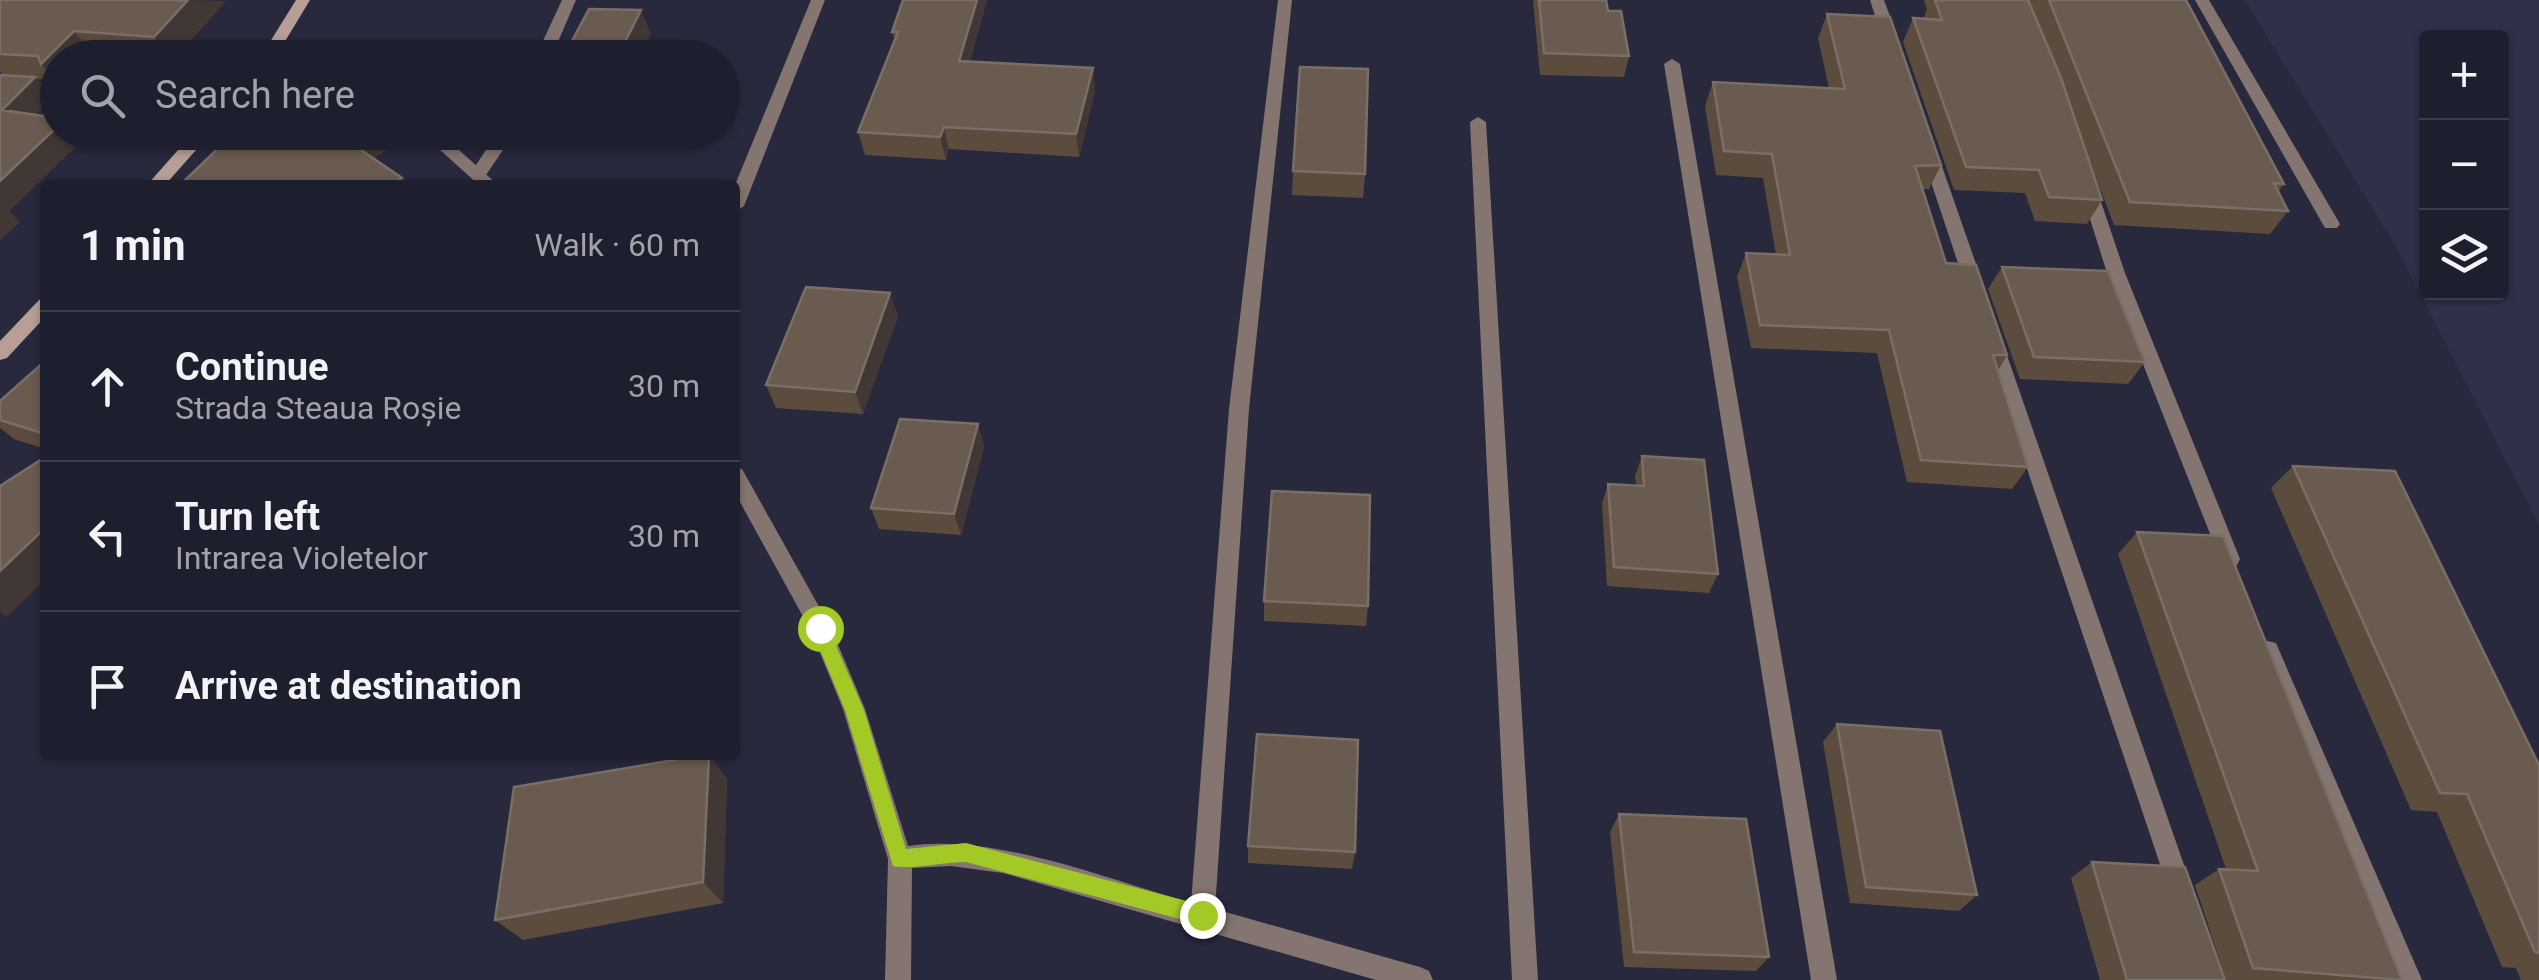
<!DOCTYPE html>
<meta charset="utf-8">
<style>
body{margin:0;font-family:Roboto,sans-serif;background:#2b2c3a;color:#f1f3f6}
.controls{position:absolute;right:30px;top:30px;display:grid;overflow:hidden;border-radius:10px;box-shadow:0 2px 8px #0004}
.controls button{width:90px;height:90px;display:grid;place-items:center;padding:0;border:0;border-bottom:2px solid #3c3d4a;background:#1e1f2e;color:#f1f3f6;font:50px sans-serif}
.stop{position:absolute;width:30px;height:30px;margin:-22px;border:8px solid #a3c926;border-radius:50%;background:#fff}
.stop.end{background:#a3c926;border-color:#fff;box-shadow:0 2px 10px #0008}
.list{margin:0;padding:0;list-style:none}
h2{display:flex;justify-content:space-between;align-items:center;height:130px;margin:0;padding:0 40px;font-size:42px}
h2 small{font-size:32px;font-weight:400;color:#a1a2aa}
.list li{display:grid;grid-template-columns:65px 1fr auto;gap:30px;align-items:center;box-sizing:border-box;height:150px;padding:0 40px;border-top:2px solid #3c3d4a}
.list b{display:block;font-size:38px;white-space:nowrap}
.list p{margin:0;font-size:32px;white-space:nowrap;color:#a1a2aa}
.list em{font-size:32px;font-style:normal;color:#a1a2aa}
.icon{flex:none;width:55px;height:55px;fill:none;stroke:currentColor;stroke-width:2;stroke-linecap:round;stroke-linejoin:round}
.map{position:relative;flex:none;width:2539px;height:980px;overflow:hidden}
.search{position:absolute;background:#1e1f2e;box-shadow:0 2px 8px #0004;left:40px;top:40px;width:700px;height:110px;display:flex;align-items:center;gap:25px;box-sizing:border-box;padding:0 35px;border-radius:55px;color:#a1a2aa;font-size:38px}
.panel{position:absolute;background:#1e1f2e;box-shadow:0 2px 8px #0004;left:40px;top:180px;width:700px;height:580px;border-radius:10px}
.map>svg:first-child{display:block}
.built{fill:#2f304a;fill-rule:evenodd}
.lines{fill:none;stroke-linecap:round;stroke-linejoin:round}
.lane{fill:#847570;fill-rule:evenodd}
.street{fill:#847570;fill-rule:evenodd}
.secondary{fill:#b79f96;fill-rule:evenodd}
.wall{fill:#5b4c3d}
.shaded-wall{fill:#413735}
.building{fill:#695b4f;stroke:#7a6e66;stroke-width:2.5}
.route{fill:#a3c926}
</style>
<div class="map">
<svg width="2539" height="980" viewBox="0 0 2539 980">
<rect width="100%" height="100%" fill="#28293d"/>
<path class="built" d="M 2245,0 L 2539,0 L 2539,525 L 2395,245 ZM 2426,38 L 2502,38 L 2502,292 L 2426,292 Z"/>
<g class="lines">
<path class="lane" d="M 562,0 L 576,0 L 551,58 L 535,58 Z
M 1870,0 L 1884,0 L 1899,41 L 1896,44 L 1886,44 L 1883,41 Z
M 2195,0 L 2209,0 L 2340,224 L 2337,228 L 2325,228 Z
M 498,132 L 515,132 L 484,178 L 472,178 L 470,174 Z
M 1928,144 L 1936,149 L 1984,287 L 1981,292 L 1969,292 L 1966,287 L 1920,149 Z
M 1992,331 L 2001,338 L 2192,888 L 2189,896 L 2180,900 L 2171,896 L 2168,888 L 1983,338 Z"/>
<path class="street" d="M 811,0 L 825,0 L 744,206 L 735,212 L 735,185 Z
M 1278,0 L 1292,0 L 1249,409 L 1215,909 L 1420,967 L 1429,971 L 1433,980 L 1376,980 L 1003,873 L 951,866 L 912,868 L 911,980 L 885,980 L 888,859 L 843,709 L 811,631 L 735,493 L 735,467 L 742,469 L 831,628 L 865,709 L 908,846 C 994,833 1107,879 1191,903 L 1229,409 Z
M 274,44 L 305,55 L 307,58 C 293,58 277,59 266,49 Z
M 1672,59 L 1680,64 L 1837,980 L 1811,980 L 1664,64 Z
M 0,80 L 58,84 L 58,94 L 0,90 Z
M 1478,117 L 1486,122 L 1538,980 L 1512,980 L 1470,122 Z
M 420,132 L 439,132 L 498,185 L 479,185 Z
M 2087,178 L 2095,184 L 2125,273 L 2240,559 L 2237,565 L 2230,568 L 2223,565 L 2220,559 L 2107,273 L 2079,184 Z
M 2268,641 L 2276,643 L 2279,650 L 2422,980 L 2396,980 L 2257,650 L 2260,643 Z"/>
<path class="secondary" d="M 296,0 L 310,0 L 275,58 L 260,58 Z
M 194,132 L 212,132 L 165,185 L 147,185 Z
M 45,298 L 45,317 L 7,358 L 0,360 L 0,341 L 39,300 Z"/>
</g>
<path class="wall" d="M 0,0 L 226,1 L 175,58 L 126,58 L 94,55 L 92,58 L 58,58 L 58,84 L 54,80 L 37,79 L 53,97 L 36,115 L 83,139 L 9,211 L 20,222 L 0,240 L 0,75 L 3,75 L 0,71 Z
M 903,0 L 987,0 L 970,61 L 1095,91 L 1079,157 L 949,149 L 946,160 L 865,155 L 858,132 L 895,41 L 892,32 Z
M 1533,0 L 1606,0 L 1608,11 L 1629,56 L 1624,77 L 1540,75 Z
M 1924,0 L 2186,0 L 2284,184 L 2278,192 L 2288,211 L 2270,234 L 2114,225 L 2080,136 L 2102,200 L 2087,224 L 2035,221 L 2025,193 L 1954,190 L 1903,42 L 1913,18 L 1923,19 L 1927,9 Z
M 1827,14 L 1941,165 L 1929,189 L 1923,189 L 1946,263 L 2007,355 L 1998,371 L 2028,467 L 2012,489 L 1907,482 L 1877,353 L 1751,348 L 1737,277 L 1746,253 L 1776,255 L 1763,178 L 1716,175 L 1705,106 L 1713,82 L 1829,88 L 1818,38 Z
M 598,132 L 684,132 L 675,150 L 604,146 Z
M 1293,171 L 1365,174 L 1363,198 L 1292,195 Z
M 2002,267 L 2145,362 L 2128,384 L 2020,379 L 1988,289 Z
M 898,316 L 863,414 L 776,408 L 766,385 Z
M 45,361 L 45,449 L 14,439 L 0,428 L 0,401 Z
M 978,424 L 984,447 L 961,535 L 879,529 L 871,508 Z
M 1642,456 L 1718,574 L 1709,593 L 1607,586 L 1602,504 L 1608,484 L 1636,485 L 1635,476 Z
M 2293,466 L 2539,765 L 2539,980 L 2521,980 L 2516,968 L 2502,967 L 2437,812 L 2411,810 L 2271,488 Z
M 2137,532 L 2402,980 L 2226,980 L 2195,885 L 2219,869 L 2226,869 L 2118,554 Z
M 1264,601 L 1368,606 L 1366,626 L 1264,621 Z
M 1837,724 L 1977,895 L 1959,911 L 1850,903 L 1823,742 Z
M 727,779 L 723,903 L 523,940 L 495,920 Z
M 1619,814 L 1769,957 L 1756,971 L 1624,967 L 1610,832 Z
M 1248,846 L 1355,852 L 1352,869 L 1248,863 Z
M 2092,862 L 2225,980 L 2100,980 L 2071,878 Z"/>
<path class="shaded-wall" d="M 188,0 L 226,1 L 175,58 L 170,58 L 154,37 Z
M 977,0 L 987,0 L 964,84 L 959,61 Z
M 641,10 L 651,34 L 640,58 L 617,58 Z
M 74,31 L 94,55 L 92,58 L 58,58 L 58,84 L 41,64 Z
M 1093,68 L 1095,91 L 1079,157 L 1076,134 Z
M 35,77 L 53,97 L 21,131 L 2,110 Z
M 58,126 L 58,132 L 77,132 L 83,139 L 9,211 L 20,222 L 0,240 L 0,181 Z
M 944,127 L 949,149 L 946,160 L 940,137 Z
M 356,132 L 392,132 L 399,143 L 363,165 L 345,139 Z
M 668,132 L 684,132 L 675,150 Z
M 402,178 L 406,185 L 390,185 Z
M 890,293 L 898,316 L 863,414 L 855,392 Z
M 978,424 L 984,447 L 961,535 L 954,514 Z
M 45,528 L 45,580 L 7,617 L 0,612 L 0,571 Z
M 710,755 L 727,779 L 723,903 L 703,882 Z"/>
<path class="building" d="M 0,0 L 188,0 L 154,37 L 74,31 L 41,64 L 38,56 L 0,54 Z
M 903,0 L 977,0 L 959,61 L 1093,68 L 1076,134 L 944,127 L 940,137 L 858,132 L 898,32 L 892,32 Z
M 1539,0 L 1606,0 L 1608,11 L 1621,11 L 1629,56 L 1544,53 Z
M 1935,0 L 2028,0 L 2061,78 L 2102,200 L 2049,197 L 2039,170 L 1966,167 L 1913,18 L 1942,20 Z
M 2049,0 L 2186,0 L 2284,184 L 2274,183 L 2288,211 L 2130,202 Z
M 589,9 L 641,10 L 617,58 L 563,58 Z
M 1827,14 L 1890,17 L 1941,165 L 1915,166 L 1946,263 L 1976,265 L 2007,355 L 1993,355 L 2028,467 L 1921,460 L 1889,330 L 1760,325 L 1746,253 L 1790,255 L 1772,154 L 1724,151 L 1713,82 L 1845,89 Z
M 630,54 L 691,58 L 628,58 Z
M 1300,67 L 1368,69 L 1365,174 L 1293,171 Z
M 0,75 L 35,77 L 2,110 L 58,118 L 58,126 L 0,181 Z
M 235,132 L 356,132 L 345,139 L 402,178 L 390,185 L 181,184 Z
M 2002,267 L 2108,271 L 2145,362 L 2034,357 Z
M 806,287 L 890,293 L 855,392 L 766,385 Z
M 45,361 L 45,434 L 0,420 L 0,401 Z
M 900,419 L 978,424 L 954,514 L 871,508 Z
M 1642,456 L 1704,460 L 1718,574 L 1614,567 L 1608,484 L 1644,486 Z
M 45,457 L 45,528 L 0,571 L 0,486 Z
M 2293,466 L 2395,471 L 2539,765 L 2539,953 L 2535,952 L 2467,794 L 2440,793 Z
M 1272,491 L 1370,495 L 1368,606 L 1264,601 Z
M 2137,532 L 2223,536 L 2402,980 L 2253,968 L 2219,869 L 2258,871 Z
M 1837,724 L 1940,731 L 1977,895 L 1866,887 Z
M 1257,734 L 1358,740 L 1355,852 L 1248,846 Z
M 704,755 L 709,755 L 703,882 L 495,920 L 514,787 Z
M 1619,814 L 1746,819 L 1769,957 L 1634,952 Z
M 2092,862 L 2185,867 L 2225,980 L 2127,980 Z"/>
<path class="route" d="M 820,621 L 826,623 L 864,710 L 906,849 L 966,843 L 1202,905 L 1212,915 L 1209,922 L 1202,925 L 966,862 C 945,862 910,870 893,866 L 845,710 L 811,628 Z"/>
</svg>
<div class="controls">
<button>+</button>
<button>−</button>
<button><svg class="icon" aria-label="layers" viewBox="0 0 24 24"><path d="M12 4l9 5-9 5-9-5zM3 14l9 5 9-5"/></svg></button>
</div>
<div class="stop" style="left:820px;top:628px"></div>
<div class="stop end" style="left:1202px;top:915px"></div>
<div class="search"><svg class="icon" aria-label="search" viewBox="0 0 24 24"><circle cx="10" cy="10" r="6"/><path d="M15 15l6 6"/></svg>Search here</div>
<section class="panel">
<h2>1 min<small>Walk · 60 m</small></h2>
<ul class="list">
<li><svg class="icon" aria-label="ahead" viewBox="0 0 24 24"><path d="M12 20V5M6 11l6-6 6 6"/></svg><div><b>Continue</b><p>Strada Steaua Roșie</p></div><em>30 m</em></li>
<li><svg class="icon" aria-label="left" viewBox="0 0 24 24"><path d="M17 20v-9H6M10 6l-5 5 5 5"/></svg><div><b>Turn left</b><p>Intrarea Violetelor</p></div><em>30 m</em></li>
<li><svg class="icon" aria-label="arrive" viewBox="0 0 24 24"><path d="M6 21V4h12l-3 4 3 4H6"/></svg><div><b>Arrive at destination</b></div></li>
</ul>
</section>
</div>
